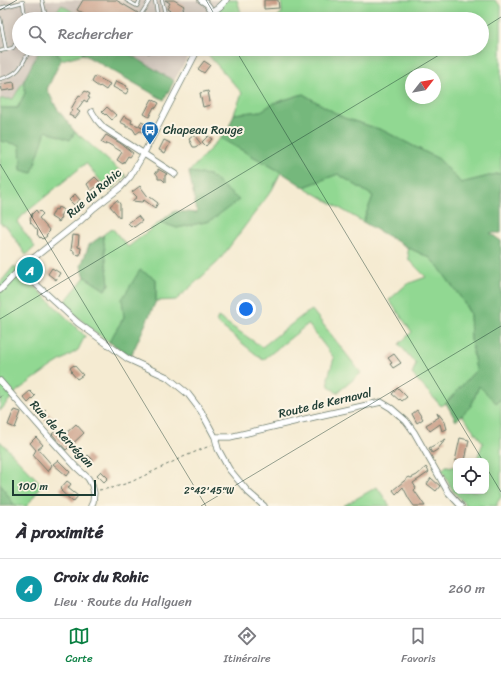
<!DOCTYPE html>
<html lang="fr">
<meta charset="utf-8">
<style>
body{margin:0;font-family:Sriracha,sans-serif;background:#f2f2f3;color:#2b2b33}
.controls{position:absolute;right:12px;bottom:12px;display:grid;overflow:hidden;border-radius:8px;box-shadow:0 2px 10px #0003}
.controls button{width:36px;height:36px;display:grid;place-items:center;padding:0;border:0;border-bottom:1px solid #e1e1e2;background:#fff;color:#2b2b33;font:20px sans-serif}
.compass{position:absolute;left:405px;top:68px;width:36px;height:36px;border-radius:50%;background:#fff;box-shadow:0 2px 10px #0003;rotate:59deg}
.scale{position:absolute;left:12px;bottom:10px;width:84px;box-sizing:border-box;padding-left:4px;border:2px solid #1f3d34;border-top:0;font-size:11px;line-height:14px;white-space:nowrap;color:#1f3d34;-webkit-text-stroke:3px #fcf5e5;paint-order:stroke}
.you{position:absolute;left:246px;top:309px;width:14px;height:14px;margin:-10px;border:3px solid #fff;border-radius:50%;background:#1a73e8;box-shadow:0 0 0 6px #1a73e833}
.badge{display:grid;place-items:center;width:26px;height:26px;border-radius:50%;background:#0b8043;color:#fff;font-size:13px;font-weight:700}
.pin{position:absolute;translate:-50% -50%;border:2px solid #fff;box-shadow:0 1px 4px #0006}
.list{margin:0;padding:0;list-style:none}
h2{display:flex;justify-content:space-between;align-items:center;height:52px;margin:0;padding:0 16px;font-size:17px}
h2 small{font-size:13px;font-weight:400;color:#7c7c81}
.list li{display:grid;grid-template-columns:26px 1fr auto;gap:12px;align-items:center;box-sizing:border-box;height:60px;padding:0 16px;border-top:1px solid #e1e1e2}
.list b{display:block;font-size:15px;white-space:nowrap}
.list p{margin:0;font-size:13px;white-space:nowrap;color:#7c7c81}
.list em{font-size:13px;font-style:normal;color:#7c7c81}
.icon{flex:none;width:22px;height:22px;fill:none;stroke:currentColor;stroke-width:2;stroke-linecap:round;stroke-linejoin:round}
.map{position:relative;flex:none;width:501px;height:506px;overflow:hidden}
.search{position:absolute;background:#fff;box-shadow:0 2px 10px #0003;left:12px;right:12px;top:12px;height:44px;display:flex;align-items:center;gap:10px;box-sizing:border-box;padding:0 14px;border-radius:22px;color:#7c7c81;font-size:15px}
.sheet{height:112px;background:#fff}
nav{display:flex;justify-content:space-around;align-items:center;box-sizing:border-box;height:56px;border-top:1px solid #e1e1e2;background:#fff;font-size:11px;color:#7c7c81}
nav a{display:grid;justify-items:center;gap:2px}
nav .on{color:#0b8043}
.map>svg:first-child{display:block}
.industrial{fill:#cdc2b9}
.green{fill:#91d892;stroke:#588a63;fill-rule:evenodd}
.forest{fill:#74b87c;stroke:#4a7a58}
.building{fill:#ca9e87}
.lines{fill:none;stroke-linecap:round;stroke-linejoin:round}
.service-casing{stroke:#6a7a6b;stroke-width:4}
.minor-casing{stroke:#6a7a6b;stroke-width:7}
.path{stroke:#6a7a6b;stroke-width:1;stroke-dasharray:3 3;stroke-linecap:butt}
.service{stroke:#fff;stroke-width:2.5}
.minor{stroke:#fff;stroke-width:5.5}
.ticks{fill:none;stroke:#1f3d34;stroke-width:1;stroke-opacity:0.45}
.labels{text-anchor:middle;stroke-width:4;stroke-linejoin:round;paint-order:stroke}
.poi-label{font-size:12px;fill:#1f3d34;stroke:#fcf5e5;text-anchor:start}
.street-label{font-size:12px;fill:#1f3d34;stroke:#fcf5e5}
.ticks-label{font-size:10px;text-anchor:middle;fill:#1f3d34;stroke:#fcf5e5;stroke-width:4;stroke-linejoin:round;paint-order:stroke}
</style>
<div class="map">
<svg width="501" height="506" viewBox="0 0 501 506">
<rect width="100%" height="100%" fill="#fcf5e5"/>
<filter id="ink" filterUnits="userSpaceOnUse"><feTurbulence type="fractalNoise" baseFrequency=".025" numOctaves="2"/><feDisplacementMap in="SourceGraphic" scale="8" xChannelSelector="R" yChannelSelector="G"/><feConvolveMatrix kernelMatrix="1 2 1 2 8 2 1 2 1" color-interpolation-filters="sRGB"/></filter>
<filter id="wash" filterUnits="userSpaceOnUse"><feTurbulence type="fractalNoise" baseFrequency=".012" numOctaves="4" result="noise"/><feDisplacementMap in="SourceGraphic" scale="16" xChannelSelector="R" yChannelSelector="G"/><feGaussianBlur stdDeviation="0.9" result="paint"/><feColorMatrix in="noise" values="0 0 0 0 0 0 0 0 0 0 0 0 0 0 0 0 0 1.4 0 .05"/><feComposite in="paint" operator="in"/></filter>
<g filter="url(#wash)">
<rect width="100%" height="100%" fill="#f5ebd2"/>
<path class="industrial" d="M 0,0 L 220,0 L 210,19 L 83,19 L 62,5 L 53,14 L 52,19 L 19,19 L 19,49 L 40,49 L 21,87 L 13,99 L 0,99 Z
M 121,49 L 193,49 L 174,81 Z"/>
<path class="green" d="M 220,0 L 237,0 L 243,19 L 210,19 Z
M 281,0 L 495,0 L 501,6 L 501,173 L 461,183 L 439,159 L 382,130 L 344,118 L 303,94 L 274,103 L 261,111 L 234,114 L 242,93 L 203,49 L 482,49 L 482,19 L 278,19 L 278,16 L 282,13 ZM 411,74 L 435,74 L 435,98 L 411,98 Z
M 62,5 L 77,15 L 78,19 L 52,19 L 53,15 Z
M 55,49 L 82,49 L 83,54 L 61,60 Z
M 24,80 L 25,93 L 17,108 L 0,108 L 0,99 L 13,99 Z
M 46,131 L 70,140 L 75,132 L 85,140 L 126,176 L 109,191 L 86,163 L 23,215 L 17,222 L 35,247 L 26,255 L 7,227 L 0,223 L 0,141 L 21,145 L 21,169 Z
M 220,138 L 281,172 L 272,190 L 218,262 L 176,300 L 156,301 L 156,279 L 122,299 L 124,317 L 109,342 L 91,329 L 63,304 L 85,277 L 105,290 L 109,284 L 103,235 L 112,228 L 128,247 L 160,222 L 177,228 L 210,221 L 209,175 L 189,172 Z
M 338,174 L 373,196 L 363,222 L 304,187 Z
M 407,247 L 430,258 L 440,269 L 461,298 L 470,314 L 471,340 L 476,370 L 446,403 L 441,406 L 412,374 L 416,364 L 399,344 L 412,332 L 389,300 L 407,284 L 426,277 L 409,260 Z
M 14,266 L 85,336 L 78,350 L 52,366 L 17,391 L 0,411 L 0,283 Z
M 312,310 L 361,373 L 337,393 L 329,386 L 328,378 L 334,358 L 308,324 L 263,360 L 216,322 L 218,317 L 262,347 L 302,316 Z
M 479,386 L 496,403 L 501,399 L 501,497 L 497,503 L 497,506 L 467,506 L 453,491 L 442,470 L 446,466 L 456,467 L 456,491 L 486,491 L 486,461 L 476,461 L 483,443 L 462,415 L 471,406 Z
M 0,441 L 42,485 L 27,506 L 15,506 L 0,484 Z
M 377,487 L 390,506 L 343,506 Z"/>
<path class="forest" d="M 40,49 L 55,49 L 61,60 L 47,89 L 56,107 L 75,132 L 70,140 L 46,131 L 32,173 L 21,170 L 20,145 L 0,141 L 0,108 L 18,108 L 25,93 L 24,80 Z
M 82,49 L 121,49 L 174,81 L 164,100 L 83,54 Z
M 303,94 L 344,118 L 382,130 L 439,159 L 461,183 L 501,173 L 501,233 L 490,233 L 501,241 L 501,399 L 496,403 L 479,386 L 471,406 L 456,421 L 446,403 L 476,370 L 471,340 L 470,313 L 461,298 L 440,269 L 430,258 L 407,247 L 363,222 L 373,196 L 338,174 L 304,187 L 281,172 L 220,138 L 229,127 L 234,114 L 261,111 L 274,103 Z
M 189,172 L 209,175 L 239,200 L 210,221 L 177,228 L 160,222 L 175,211 L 197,213 Z
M 103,235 L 109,284 L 105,290 L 85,277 L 81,266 L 89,245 Z
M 140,270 L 156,279 L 156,301 L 131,356 L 109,342 L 124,317 L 122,299 Z
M 0,484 L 15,506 L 0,506 Z"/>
<g id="blocks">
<path class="building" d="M 83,0 L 116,0 L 138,13 L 135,19 L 91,19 L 77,10 Z
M 165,0 L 174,0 L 184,6 L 176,19 L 169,19 L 172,12 L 167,9 L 170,3 Z
M 264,0 L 278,0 L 279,8 L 264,9 Z
M 204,61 L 210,65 L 204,73 L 198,69 Z
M 95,76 L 110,84 L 106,90 L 100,86 L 99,87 L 92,82 Z
M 116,81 L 127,86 L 126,88 L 129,89 L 126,94 L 113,87 Z
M 14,82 L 15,89 L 2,91 L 1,84 Z
M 85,91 L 90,94 L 88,97 L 90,98 L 87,102 L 84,100 L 77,110 L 80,112 L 75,118 L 69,115 L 72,110 L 71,109 L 79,95 L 81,96 Z
M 208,91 L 210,102 L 209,102 L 210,105 L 203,107 L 200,93 Z
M 152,99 L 159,103 L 156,108 L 154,107 L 149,117 L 144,114 Z
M 107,107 L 116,115 L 112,120 L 106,114 L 105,115 L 102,112 Z
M 124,116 L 132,120 L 131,123 L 139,126 L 141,122 L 148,125 L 146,129 L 140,127 L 145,129 L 144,132 L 140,131 L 136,134 L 133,129 L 129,127 L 126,127 L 126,125 L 120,122 Z
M 106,135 L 120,143 L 133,153 L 130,157 L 128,156 L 123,164 L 117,160 L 122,152 L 107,143 L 106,145 L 101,142 Z
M 193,136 L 195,136 L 201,144 L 195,147 L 193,147 L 189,139 Z
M 208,136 L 212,139 L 206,146 L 202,142 Z
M 164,140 L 170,143 L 165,153 L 159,150 Z
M 158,169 L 167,174 L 166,175 L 165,175 L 165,182 L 162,179 L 158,179 L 158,176 L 155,172 L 158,172 Z
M 95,177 L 101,183 L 91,191 L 87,184 Z
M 140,186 L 149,198 L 150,197 L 158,203 L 155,208 L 144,200 L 142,202 L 132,201 L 137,197 L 132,192 Z
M 75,194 L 80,200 L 74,205 L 69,200 Z
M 117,200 L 120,204 L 120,218 L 110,206 Z
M 58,207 L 64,210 L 60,216 L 62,217 L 59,222 L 51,217 L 55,209 L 57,210 Z
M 36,210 L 38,213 L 40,211 L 43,214 L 39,218 L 50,231 L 46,235 L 47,236 L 43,239 L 41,237 L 40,238 L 37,234 L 38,233 L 37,232 L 38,231 L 30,222 L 31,221 L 30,219 L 32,216 L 31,215 Z
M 138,216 L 142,221 L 134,227 L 132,225 L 131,226 L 128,223 Z
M 73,235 L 79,236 L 78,247 L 81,248 L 80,255 L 74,254 L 74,251 L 71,250 Z
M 52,268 L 60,273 L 56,280 L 48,274 Z
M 394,354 L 401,363 L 393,368 L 390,364 L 392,363 L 388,358 Z
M 74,365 L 83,375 L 77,379 L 71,372 L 72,371 L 70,368 Z
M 398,388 L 407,397 L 402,401 L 400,399 L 399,400 L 392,394 Z
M 30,391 L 35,396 L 28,403 L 23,397 Z
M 15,410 L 21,412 L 15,428 L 8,425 L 13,412 L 14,412 Z
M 45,410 L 54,419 L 49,424 L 40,415 Z
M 417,410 L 423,419 L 417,423 L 412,414 Z
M 437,412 L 445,422 L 447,429 L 442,431 L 440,424 L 430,431 L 426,425 L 439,417 Z
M 76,424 L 84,433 L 66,450 L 52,434 L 58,429 L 64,435 Z
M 36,437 L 43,445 L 38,449 L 52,465 L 48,472 L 38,461 L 33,455 L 36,450 L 30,443 Z
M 460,438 L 469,440 L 465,461 L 455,461 Z
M 446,439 L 437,450 L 432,453 L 429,448 Z
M 88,455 L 93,460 L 88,466 L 82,461 Z
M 58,460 L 70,472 L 67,476 L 53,464 Z
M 426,467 L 429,472 L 419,479 L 413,483 L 416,488 L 414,490 L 425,506 L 414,506 L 409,499 L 403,487 L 396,494 L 393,490 L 409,477 L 411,478 L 417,475 Z
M 101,471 L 108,478 L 104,482 L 97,475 Z
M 431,478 L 440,486 L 436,491 L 427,484 Z
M 67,481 L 71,484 L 68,488 L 78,496 L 73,502 L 61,491 L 62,491 L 60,489 Z"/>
</g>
</g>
<g filter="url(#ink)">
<use href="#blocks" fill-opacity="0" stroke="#6a7a6b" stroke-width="1"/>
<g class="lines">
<defs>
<path id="service" d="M 42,0 L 45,13 L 44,19
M 126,0 L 137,6 L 140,0
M 155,0 L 158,19
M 162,0 L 166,19
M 0,8 L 23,2 L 25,19
M 0,18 L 6,50
M 138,19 L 150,0
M 144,49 L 149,52 L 151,49
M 0,51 L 13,48 L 19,38
M 0,79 C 20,74 22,65 30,49"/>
<path id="minor" d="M 201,0 L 207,4 L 212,11
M 212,19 L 212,11 C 218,10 222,5 226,0
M 92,112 L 97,120 L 104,128 L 175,174
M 21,268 L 38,286 L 78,323 L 128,359 L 167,377 L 188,394 L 201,411 L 215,437 L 218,449 L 229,469 L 248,492 L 264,506
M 0,290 L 21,268 L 79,222 L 94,208 L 121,187 L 130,177 L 144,153 L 198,49
M 0,381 L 48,436 L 76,467 L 88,478 L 92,485 L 94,493 L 93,502 L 91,506
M 215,437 L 230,437 L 314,417 L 381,402 L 391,408 L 406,421 L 414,432 L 448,492 L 461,506"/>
</defs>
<use href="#service" class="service-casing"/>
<use href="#minor" class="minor-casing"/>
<path class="path" d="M 0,398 L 3,394
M 99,490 L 112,488 L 131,482 L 183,457 L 212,445"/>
<use href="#service" class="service"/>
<use href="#minor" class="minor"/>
</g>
</g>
<path class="ticks" d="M 206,0 L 217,19M 0,10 L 17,0M 482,29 L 501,17M 235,49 L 483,461M 0,164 L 206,506M 0,319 L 449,49M 486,467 L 501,492M 201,506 L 501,326"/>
<defs>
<symbol id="bus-pin" viewBox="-11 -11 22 30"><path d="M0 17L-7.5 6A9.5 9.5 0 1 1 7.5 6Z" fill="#1f6fb2" stroke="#fcf5e5"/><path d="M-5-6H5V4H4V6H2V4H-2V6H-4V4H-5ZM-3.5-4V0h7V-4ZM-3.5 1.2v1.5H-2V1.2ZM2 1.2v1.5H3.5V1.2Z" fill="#fff"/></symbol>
</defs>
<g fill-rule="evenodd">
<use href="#bus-pin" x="140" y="120" width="20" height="27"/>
</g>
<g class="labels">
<g class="poi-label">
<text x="163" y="134">Chapeau Rouge</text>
</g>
<g class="street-label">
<text transform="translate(94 193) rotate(-41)" y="4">Rue du Rohic</text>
<text transform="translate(325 403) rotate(-13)" y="4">Route de Kernaval</text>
<text transform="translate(62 434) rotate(47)" y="4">Rue de Kervégan</text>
</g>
</g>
<g class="ticks-label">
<text x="209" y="494">2°42'45"W</text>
</g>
</svg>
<div class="controls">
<button><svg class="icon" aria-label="locate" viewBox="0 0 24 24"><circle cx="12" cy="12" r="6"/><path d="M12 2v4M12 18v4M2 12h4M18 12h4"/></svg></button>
</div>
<svg class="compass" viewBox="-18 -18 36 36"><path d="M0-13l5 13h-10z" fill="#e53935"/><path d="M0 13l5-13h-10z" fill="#7c7c81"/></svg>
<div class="scale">100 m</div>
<div class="you"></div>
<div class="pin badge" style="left:30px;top:270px;background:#0f9aa8">A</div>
<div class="search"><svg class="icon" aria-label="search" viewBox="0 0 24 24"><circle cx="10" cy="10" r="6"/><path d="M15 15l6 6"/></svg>Rechercher</div>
</div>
<section class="sheet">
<h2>À proximité<small></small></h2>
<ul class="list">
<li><span class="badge" style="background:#0f9aa8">A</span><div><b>Croix du Rohic</b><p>Lieu · Route du Haliguen</p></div><em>260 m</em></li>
</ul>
</section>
<nav>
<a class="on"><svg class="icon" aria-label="map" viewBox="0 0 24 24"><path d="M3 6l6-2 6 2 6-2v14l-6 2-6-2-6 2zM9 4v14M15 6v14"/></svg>Carte</a>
<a><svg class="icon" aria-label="directions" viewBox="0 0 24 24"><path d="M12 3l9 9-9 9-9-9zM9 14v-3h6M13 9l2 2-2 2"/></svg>Itinéraire</a>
<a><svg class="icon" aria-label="saved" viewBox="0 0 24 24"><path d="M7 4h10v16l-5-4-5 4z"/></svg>Favoris</a>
</nav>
